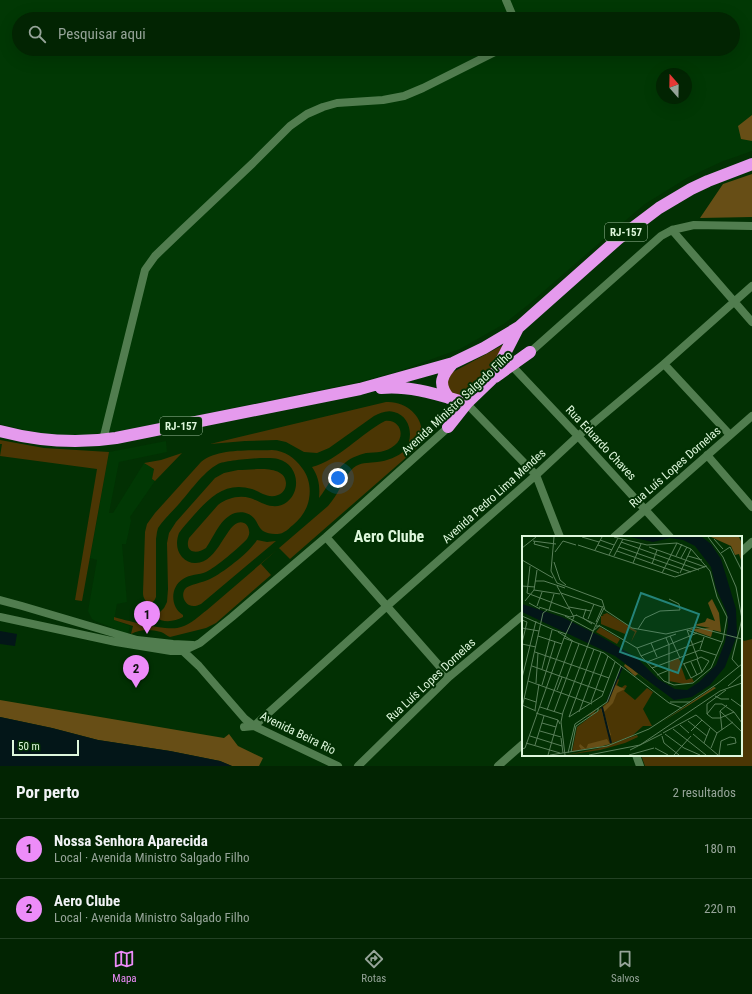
<!DOCTYPE html>
<html lang="pt">
<meta charset="utf-8">
<style>
body{margin:0;font-family:"Roboto Condensed",sans-serif;background:#0c2c0c;color:#f1f3f6}
.compass{position:absolute;left:656px;top:68px;width:36px;height:36px;border-radius:50%;background:#022402;box-shadow:0 4px 16px #0002;rotate:340deg}
.scale{position:absolute;left:12px;bottom:10px;width:67px;box-sizing:border-box;padding-left:4px;border:2px solid #def7dc;border-top:0;font-size:11px;line-height:14px;white-space:nowrap;color:#def7dc;-webkit-text-stroke:3px #023003;paint-order:stroke}
.you{position:absolute;left:338px;top:478px;width:14px;height:14px;margin:-10px;border:3px solid #fff;border-radius:50%;background:#1a73e8;box-shadow:0 0 0 6px #1a73e833}
.badge{display:grid;place-items:center;width:26px;height:26px;border-radius:50%;background:#ed8cf9;color:#111;font-size:13px;font-weight:700}
.pin{position:absolute;translate:-50% -33px;filter:drop-shadow(0 1px 2px #0008)}
.pin::after{content:'';position:absolute;top:21px;width:14px;height:12px;background:inherit;clip-path:polygon(0 0,100% 0,50% 100%)}
.list{margin:0;padding:0;list-style:none}
h2{display:flex;justify-content:space-between;align-items:center;height:52px;margin:0;padding:0 16px;font-size:17px}
h2 small{font-size:13px;font-weight:400;color:#96a499}
.list li{display:grid;grid-template-columns:26px 1fr auto;gap:12px;align-items:center;box-sizing:border-box;height:60px;padding:0 16px;border-top:1px solid #234124}
.list b{display:block;font-size:15px;white-space:nowrap}
.list p{margin:0;font-size:13px;white-space:nowrap;color:#96a499}
.list em{font-size:13px;font-style:normal;color:#96a499}
.icon{flex:none;width:22px;height:22px;fill:none;stroke:currentColor;stroke-width:2;stroke-linecap:round;stroke-linejoin:round}
.map{position:relative;flex:none;width:752px;height:766px;overflow:hidden}
.search{position:absolute;background:#022402;box-shadow:0 4px 16px #0002;left:12px;right:12px;top:12px;height:44px;display:flex;align-items:center;gap:10px;box-sizing:border-box;padding:0 14px;border-radius:22px;color:#96a499;font-size:15px}
.sheet{height:172px;background:#022402}
nav{display:flex;justify-content:space-around;align-items:center;box-sizing:border-box;height:56px;border-top:1px solid #234124;background:#022402;font-size:11px;color:#96a499}
nav a{display:grid;justify-items:center;gap:2px}
nav .on{color:#ed8cf9}
.map>svg:first-child{display:block}
.built{fill:#013804;fill-rule:evenodd}
.green{fill:#4b3604}
.forest{fill:#674e16}
.water{fill:#031618}
.lines{fill:none;stroke-linecap:round;stroke-linejoin:round}
.street{stroke:#517d4f;stroke-width:8}
.highway{stroke:#e59aed;stroke-width:12}
.labels{text-anchor:middle;stroke-width:4;stroke-linejoin:round;paint-order:stroke}
.shield{fill:#023003;stroke:#9cbb9b;stroke-width:1}
.shield-label{font-size:11px;font-weight:bold;fill:#def7dc}
.street-label{font-size:12px;fill:#def7dc;stroke:#023003}
.district-label{font-size:16px;font-weight:bold;fill:#def7dc;stroke:#023003}
.inset-river{fill:none;stroke:#031618;stroke-width:2}
.inset-road{fill:none;stroke:#5a805a;stroke-width:1}
.view{fill:#248379;fill-opacity:0.15;stroke:#248379;stroke-width:2}
.inset-edge{fill:none;stroke:#def7dc;stroke-width:2}
</style>
<div class="map">
<svg width="752" height="766" viewBox="0 0 752 766">
<rect width="100%" height="100%" fill="#023003"/>
<path class="built" d="M 0,0 L 752,0 L 752,151 L 721,162 L 687,178 L 645,204 L 612,232 L 528,305 L 504,324 L 460,349 L 399,371 L 359,382 L 126,430 L 77,436 L 59,436 L 39,433 L 0,424 ZM 19,19 L 733,19 L 733,49 L 19,49 ZM 662,74 L 686,74 L 686,98 L 662,98 Z
M 166,441 L 167,452 L 119,462 L 109,513 L 113,513 L 144,463 L 154,469 L 152,479 L 155,481 L 130,517 L 131,521 L 126,544 L 122,544 L 127,602 L 117,604 L 114,620 L 130,626 L 128,634 L 95,621 L 92,619 L 88,611 L 97,560 L 90,558 L 109,452 Z"/>
<path class="green" d="M 505,344 C 501,353 497,364 491,372 C 487,379 466,399 457,396 C 453,395 450,391 447,389 L 448,377 L 453,372 Z
M 386,402 C 410,400 432,425 417,448 L 290,559 L 279,548 L 261,564 L 271,575 L 216,623 L 206,628 L 170,637 C 167,636 164,633 161,632 C 151,629 140,629 131,634 L 133,626 L 114,620 L 114,617 C 128,621 169,632 181,627 C 191,624 199,616 207,610 L 328,506 C 333,500 337,494 340,488 C 345,480 348,471 356,466 C 363,462 370,463 377,462 C 387,461 398,457 405,450 C 414,438 411,416 394,412 C 387,410 380,413 374,416 L 329,448 L 317,453 L 304,452 L 286,442 L 277,440 L 245,441 L 210,444 Z
M 385,421 C 400,419 406,436 395,445 C 386,453 376,452 366,453 C 359,455 352,457 346,462 C 334,471 328,487 319,498 C 320,487 319,477 312,467 C 339,460 360,434 385,421 Z
M 0,440 L 44,448 L 109,452 L 82,601 L 75,600 L 97,469 L 0,456 L 2,444 L 0,444 Z
M 272,450 C 285,451 294,457 302,468 C 309,477 311,488 309,499 C 307,510 301,518 293,525 C 290,527 287,531 284,532 C 281,534 278,534 275,534 C 271,534 266,533 263,531 C 259,528 258,524 256,521 C 251,513 243,511 235,513 C 220,518 214,537 206,548 C 196,555 184,552 189,538 L 218,505 C 227,498 239,495 250,498 C 262,502 274,512 287,502 C 302,490 298,464 278,459 C 269,456 226,460 218,464 C 203,472 189,493 178,505 C 171,513 163,520 158,528 L 157,532 L 156,539 L 156,597 C 152,608 143,602 143,593 L 145,532 L 147,524 L 155,513 L 201,462 C 218,448 250,451 272,450 Z
M 182,453 L 155,481 L 152,479 L 154,469 L 144,463 L 161,460 Z
M 238,470 C 252,470 285,464 286,483 C 286,489 283,493 278,495 C 268,499 261,492 252,489 C 226,481 210,497 194,515 C 189,521 183,527 179,533 C 176,541 176,550 182,557 C 186,561 190,563 195,563 C 220,564 227,516 244,523 C 247,524 249,528 249,531 C 250,534 248,537 247,539 C 241,546 215,568 206,572 C 199,575 190,574 183,579 C 170,587 170,607 183,615 L 183,617 C 174,622 163,623 155,617 L 155,615 L 158,614 L 164,608 L 167,602 L 168,589 L 167,543 L 169,533 L 176,522 L 215,478 L 224,473 Z
M 257,540 L 267,542 L 276,541 L 201,604 C 197,606 193,607 189,605 C 184,602 181,595 185,589 C 189,584 203,583 210,579 C 223,573 250,552 257,540 Z
M 741,638 L 744,641 L 752,639 L 752,766 L 645,766 L 641,755 L 741,755 Z"/>
<path class="forest" d="M 752,115 L 752,141 L 741,139 L 738,126 Z
M 752,174 L 752,217 L 700,218 L 723,184 Z
M 0,700 L 224,738 L 229,734 L 238,746 L 263,758 L 259,766 L 232,766 L 220,761 L 170,751 L 98,740 L 52,728 L 0,717 Z"/>
<path class="water" d="M 0,631 L 17,634 L 15,646 L 0,644 Z
M 0,717 L 52,728 L 98,740 L 170,751 L 220,761 L 232,766 L 0,766 Z"/>
<g class="lines">
<path class="street" d="M 506,0 L 514,19
M 672,230 L 752,322
M 527,355 L 661,236 L 672,230 L 694,225 L 752,226
M 664,364 L 730,435
M 513,367 L 578,436 L 670,537
M 470,407 L 536,475 L 560,537
M 103,440 L 145,270 L 155,256 L 181,231 L 253,163 L 290,126 L 307,114 L 323,107 L 337,103 L 383,100 L 404,96 L 423,88 L 501,49
M 707,455 L 752,507
M 326,537 L 449,677
M 614,537 L 752,416
M 741,552 L 752,542
M 0,600 L 22,606 L 137,640 L 173,644 L 193,645
M 0,617 L 116,642 L 171,651 L 183,651 L 200,643 L 232,617 L 326,537 L 452,424
M 183,651 L 199,666 L 245,719 L 254,726 L 338,766
M 244,727 L 254,726 L 387,606 L 536,475 L 578,436 L 664,364 L 752,286
M 636,755 L 640,766
M 358,766 L 449,677 L 523,615
M 498,766 L 523,744"/>
<path class="highway" d="M 495,377 L 530,352
M 381,388 C 410,385 439,395 467,403 L 492,379 L 518,328
M 449,398 C 437,384 442,375 453,363
M 448,427 L 467,403
M 0,431 C 38,441 77,444 116,438 L 360,389 L 453,363 L 484,348 L 519,327 L 618,239 L 659,208 L 691,189 L 708,181 L 752,164"/>
</g>
<g class="labels">
<g class="shield">
<rect x="605" y="223" width="42" height="18" rx="3"/>
<rect x="160" y="417" width="42" height="18" rx="3"/>
</g>
<g class="shield-label">
<text x="626" y="236">RJ-157</text>
<text x="181" y="430">RJ-157</text>
</g>
<g class="street-label">
<text transform="translate(457 403) rotate(-43)" y="4">Avenida Ministro Salgado Filho</text>
<text transform="translate(601 443) rotate(47)" y="4">Rua Eduardo Chaves</text>
<text transform="translate(675 467) rotate(-41)" y="4">Rua Luís Lopes Dornelas</text>
<text transform="translate(494 496) rotate(-42)" y="4">Avenida Pedro Lima Mendes</text>
<text transform="translate(431 680) rotate(-43)" y="4">Rua Luís Lopes Dornelas</text>
<text transform="translate(298 733) rotate(26)" y="4">Avenida Beira Rio</text>
</g>
<g class="district-label">
<text x="389" y="542">Aero Clube</text>
</g>
</g>
<g transform="translate(522 536)">
<rect width="220" height="220" fill="#023003"/>
<path d="M 85,77 L 115,95 L 109,106 L 113,96 L 106,92 L 103,98 L 79,88 L 79,80 L 82,80 L 80,79 ZM 78,91 L 98,103 L 95,108 L 74,96 ZM 156,122 L 161,129 L 159,130 L 164,144 L 170,142 L 172,146 L 162,148 L 147,145 L 148,126 ZM 95,142 L 97,144 L 95,149 L 99,152 L 103,149 L 105,150 L 102,155 L 113,164 L 125,152 L 131,156 L 121,173 L 130,190 L 121,190 L 110,200 L 88,208 L 50,216 L 55,191 L 72,178 L 63,181 L 75,173 L 72,177 L 75,176 L 85,166 ZM 115,199 L 116,201 L 103,207 L 78,214 L 44,219 L 78,212 Z" fill="#4b3604"/>
<path d="M 189,1 L 217,1 L 220,7 L 220,27 L 217,18 L 213,19 L 209,10 ZM 190,63 L 197,77 L 199,96 L 191,94 L 189,101 L 167,93 L 188,92 L 172,89 L 183,86 L 185,82 L 193,85 L 186,67 ZM 103,128 L 109,132 L 136,154 L 116,138 L 113,140 L 102,130 ZM 93,149 L 103,153 L 95,157 L 91,167 L 82,176 L 89,199 L 87,200 L 79,173 L 87,166 ZM 192,151 L 194,152 L 140,186 ZM 85,203 L 88,208 L 77,211 L 59,213 L 57,210 L 58,208 L 64,213 L 66,208 Z" fill="#674e16"/>
<path d="M 108,1 L 180,1 L 189,8 L 199,23 L 214,73 L 215,99 L 203,131 L 188,149 L 170,161 L 152,164 L 93,120 L 0,76 L 0,68 L 40,81 L 78,100 L 115,122 L 136,143 L 153,153 L 165,154 L 177,146 L 194,129 L 203,106 L 206,89 L 205,77 L 194,52 L 189,31 L 173,10 L 161,4 L 148,2 L 131,6 Z" fill="#031618"/>
<path class="inset-river" d="M 85,166 L 100,131M 80,171 L 89,207"/>
<path class="inset-road" d="M 32,1 L 29,35 L 35,47 L 80,64 L 83,74 L 110,92 L 144,98 L 174,91 L 220,103M 60,1 L 77,6M 92,1 L 125,9 L 155,7 L 169,13 L 188,35 L 195,61 L 205,81 L 201,104 L 189,132 L 171,147 L 152,149 L 142,145 L 119,120 L 115,112M 186,1 L 201,21 L 214,51 L 220,83 L 210,123 L 217,131M 192,3 L 201,13M 78,4 L 92,9M 11,5 L 34,8M 13,5 L 12,8 L 27,12M 99,6 L 177,34M 56,9 L 153,41 L 185,30M 76,9 L 90,14M 97,11 L 169,36M 127,11 L 183,31M 0,12 L 14,1M 73,14 L 80,1M 95,15 L 157,37M 33,16 L 41,5 L 54,9M 199,17 L 208,11 L 220,35M 87,19 L 96,2M 92,20 L 101,3M 154,20 L 160,8M 166,20 L 180,24M 159,22 L 165,11M 0,24 L 31,42M 32,26 L 38,44 L 44,49M 111,27 L 119,8M 130,28 L 135,14M 8,30 L 5,57 L 47,73M 140,37 L 155,7M 158,37 L 169,13M 13,45 L 22,45 L 43,52M 0,50 L 13,51M 12,54 L 38,58M 12,54 L 15,34M 39,57 L 80,71M 3,65 L 12,54M 7,67 L 18,73M 15,70 L 20,56M 17,71 L 48,81 L 55,79M 47,71 L 69,75M 64,73 L 61,82 L 70,88M 27,74 L 32,58M 54,79 L 73,88M 0,80 L 32,94M 43,80 L 71,95 L 78,89M 66,83 L 72,68M 0,84 L 5,86 L 0,107M 74,86 L 81,70M 74,90 L 78,90 L 115,112 L 154,98M 0,92 L 17,95M 116,93 L 123,82 L 138,75 L 158,74 L 157,68 L 147,63M 32,94 L 44,98M 165,94 L 200,106M 165,94 L 176,123M 36,96 L 51,105M 16,100 L 40,108M 148,100 L 158,122M 42,102 L 82,117 L 147,167 L 160,172M 144,102 L 147,109 L 147,148M 129,107 L 135,121M 0,108 L 14,111M 178,113 L 182,101M 13,116 L 87,142M 119,120 L 175,97M 175,123 L 180,136M 125,126 L 180,105M 169,126 L 175,139M 161,128 L 175,123 L 179,121 L 187,125 L 180,136 L 169,142 L 162,128M 10,130 L 82,156M 130,132 L 178,114 L 194,119M 20,133 L 30,94M 135,139 L 147,134M 0,142 L 14,85M 6,145 L 70,168M 14,147 L 16,117M 20,149 L 33,106M 206,150 L 220,138M 35,154 L 40,141M 204,154 L 185,168 L 185,178 L 190,182 L 198,182 L 212,176M 193,160 L 199,163 L 207,163M 2,162 L 14,166M 209,163 L 220,171M 69,166 L 86,120M 148,166 L 168,166M 0,169 L 14,175M 18,171 L 40,178M 0,172 L 21,77 L 25,74M 13,174 L 17,148M 25,174 L 50,105M 198,175 L 220,196M 32,176 L 57,108M 57,176 L 79,116M 14,177 L 36,184 L 38,188M 185,178 L 193,168 L 200,168 L 212,176 L 220,187M 47,181 L 80,160 L 93,126M 47,181 L 72,113M 166,185 L 185,200M 20,187 L 34,191M 158,189 L 167,197M 151,193 L 184,219M 200,194 L 198,175 L 205,169M 18,195 L 39,201M 169,195 L 180,184M 141,197 L 174,179 L 195,197M 143,198 L 162,212 L 178,219M 171,198 L 196,219M 8,200 L 40,210M 140,200 L 142,207 L 157,219M 39,202 L 41,217M 4,207 L 38,217M 182,207 L 188,192M 13,209 L 22,180M 133,212 L 146,219M 189,212 L 195,197 L 211,186M 0,213 L 3,212 L 42,102 L 52,81 L 35,50M 108,214 L 140,198M 49,216 L 54,190 L 76,175 L 76,172M 46,217 L 53,188 L 85,166 L 99,130M 26,219 L 36,184M 28,219 L 85,210 L 127,193 L 195,148 L 220,128M 43,219 L 39,186 L 41,176 L 72,93 L 82,72M 67,219 L 118,209 L 198,155 L 220,147M 107,219 L 132,212M 152,219 L 169,200M 197,219 L 199,205 L 208,201 L 213,202 L 214,207 L 205,209"/>
<path class="view" d="M 119,57 L 177,78 L 156,137 L 98,116 Z"/>
<rect width="220" height="220" class="inset-edge"/>
</g>
</svg>
<svg class="compass" viewBox="-18 -18 36 36"><path d="M0-13l5 13h-10z" fill="#e53935"/><path d="M0 13l5-13h-10z" fill="#96a499"/></svg>
<div class="scale">50 m</div>
<div class="you"></div>
<div class="pin badge" style="left:147px;top:634px">1</div>
<div class="pin badge" style="left:136px;top:688px">2</div>
<div class="search"><svg class="icon" aria-label="search" viewBox="0 0 24 24"><circle cx="10" cy="10" r="6"/><path d="M15 15l6 6"/></svg>Pesquisar aqui</div>
</div>
<section class="sheet">
<h2>Por perto<small>2 resultados</small></h2>
<ul class="list">
<li><span class="badge">1</span><div><b>Nossa Senhora Aparecida</b><p>Local · Avenida Ministro Salgado Filho</p></div><em>180 m</em></li>
<li><span class="badge">2</span><div><b>Aero Clube</b><p>Local · Avenida Ministro Salgado Filho</p></div><em>220 m</em></li>
</ul>
</section>
<nav>
<a class="on"><svg class="icon" aria-label="map" viewBox="0 0 24 24"><path d="M3 6l6-2 6 2 6-2v14l-6 2-6-2-6 2zM9 4v14M15 6v14"/></svg>Mapa</a>
<a><svg class="icon" aria-label="directions" viewBox="0 0 24 24"><path d="M12 3l9 9-9 9-9-9zM9 14v-3h6M13 9l2 2-2 2"/></svg>Rotas</a>
<a><svg class="icon" aria-label="saved" viewBox="0 0 24 24"><path d="M7 4h10v16l-5-4-5 4z"/></svg>Salvos</a>
</nav>
